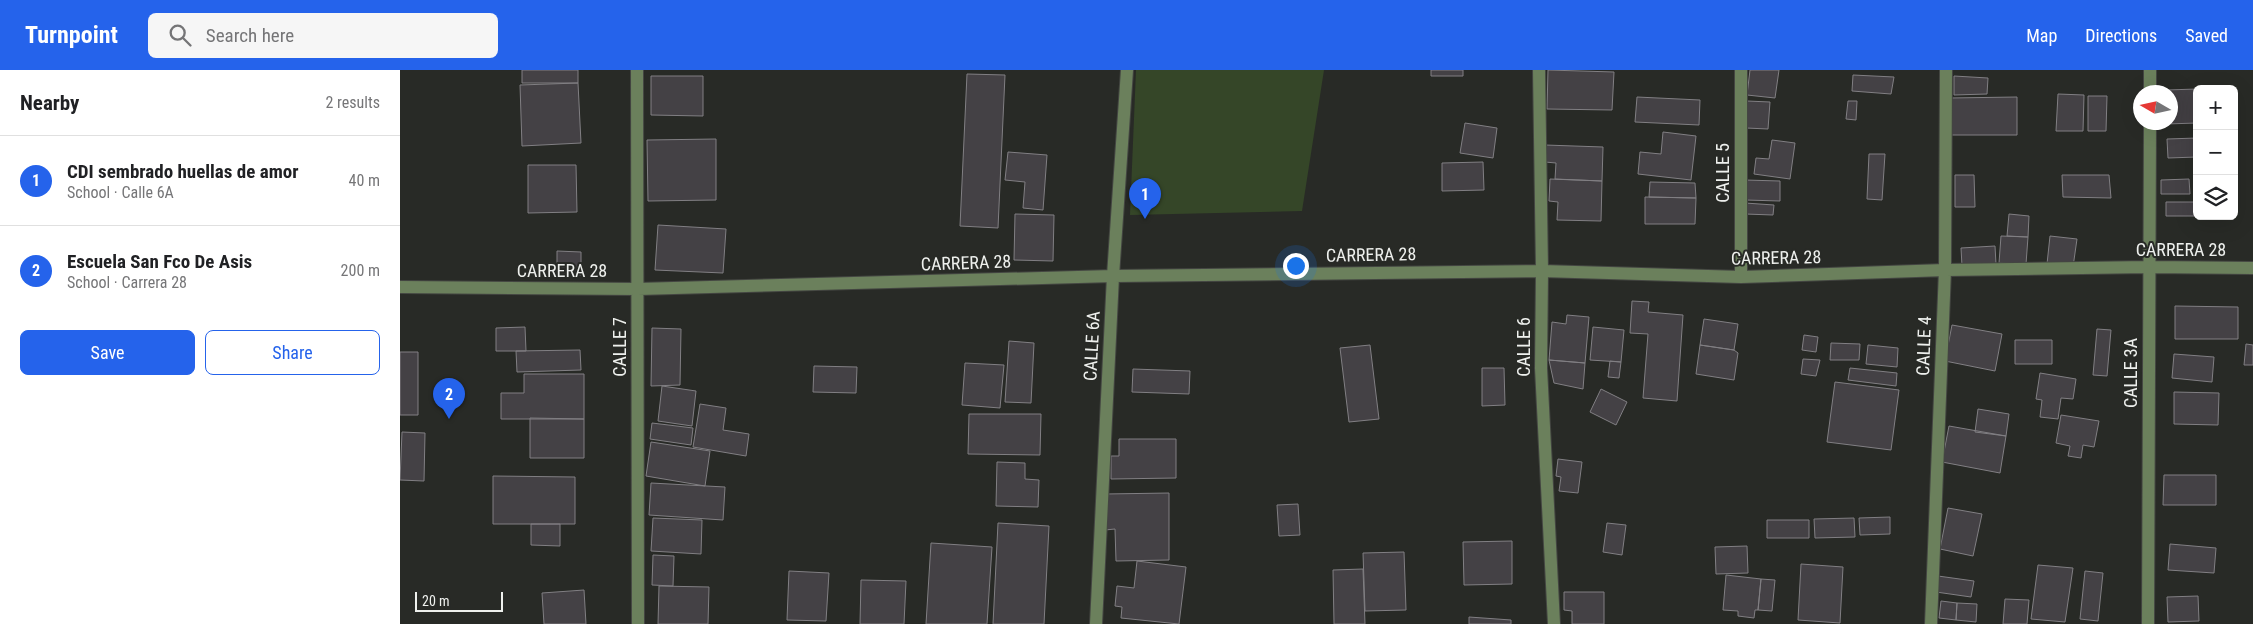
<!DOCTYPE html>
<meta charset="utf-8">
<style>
body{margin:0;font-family:"Roboto Condensed",sans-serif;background:#f6f6f6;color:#202124}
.controls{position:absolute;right:15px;top:15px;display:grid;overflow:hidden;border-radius:8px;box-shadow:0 5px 20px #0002}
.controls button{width:45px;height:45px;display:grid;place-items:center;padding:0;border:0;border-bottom:1px solid #e0e0e0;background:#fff;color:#202124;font:25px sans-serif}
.compass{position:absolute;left:1733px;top:15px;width:45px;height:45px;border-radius:50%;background:#fff;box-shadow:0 5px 20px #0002;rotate:279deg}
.scale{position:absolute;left:15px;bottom:12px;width:88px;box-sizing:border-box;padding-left:5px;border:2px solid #eef0ed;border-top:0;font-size:14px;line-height:18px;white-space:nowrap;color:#eef0ed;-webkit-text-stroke:4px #282a26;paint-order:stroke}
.you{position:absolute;left:895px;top:195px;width:18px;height:18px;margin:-12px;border:4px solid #fff;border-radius:50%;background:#1a73e8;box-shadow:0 0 0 8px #1a73e833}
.badge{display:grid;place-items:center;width:32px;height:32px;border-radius:50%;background:#2563eb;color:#fff;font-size:16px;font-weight:700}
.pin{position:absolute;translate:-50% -41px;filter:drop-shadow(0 1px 2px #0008)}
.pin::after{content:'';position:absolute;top:26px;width:18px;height:15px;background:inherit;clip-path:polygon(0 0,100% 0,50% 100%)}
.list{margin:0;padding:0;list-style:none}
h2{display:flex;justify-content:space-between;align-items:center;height:65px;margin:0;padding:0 20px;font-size:21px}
h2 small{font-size:16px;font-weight:400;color:#757577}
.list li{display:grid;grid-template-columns:32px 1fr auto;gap:15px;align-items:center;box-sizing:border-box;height:90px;padding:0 20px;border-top:1px solid #e0e0e0}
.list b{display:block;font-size:19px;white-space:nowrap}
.list p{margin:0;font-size:16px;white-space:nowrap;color:#757577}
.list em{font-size:16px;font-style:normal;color:#757577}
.actions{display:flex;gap:10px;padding:15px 20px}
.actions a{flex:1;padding:11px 0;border:1px solid #2563eb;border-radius:8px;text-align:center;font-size:18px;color:#2563eb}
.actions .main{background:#2563eb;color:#fff}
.icon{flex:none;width:28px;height:28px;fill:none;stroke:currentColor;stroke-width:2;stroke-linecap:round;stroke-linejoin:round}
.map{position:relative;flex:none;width:1853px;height:554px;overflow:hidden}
header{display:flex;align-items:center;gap:30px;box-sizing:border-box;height:70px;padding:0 25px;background:#2563eb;color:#fff}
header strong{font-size:24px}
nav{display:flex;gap:28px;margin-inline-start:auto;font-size:18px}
.search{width:350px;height:45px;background:#f6f6f6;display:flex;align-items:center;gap:12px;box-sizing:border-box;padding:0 18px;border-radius:8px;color:#757577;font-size:19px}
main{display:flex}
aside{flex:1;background:#fff}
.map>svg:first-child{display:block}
.green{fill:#354628}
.building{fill:#444145;stroke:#817f83}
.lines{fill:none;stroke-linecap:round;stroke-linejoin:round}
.minor-casing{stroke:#444642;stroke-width:14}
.minor{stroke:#6b805c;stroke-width:12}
.labels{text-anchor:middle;stroke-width:4;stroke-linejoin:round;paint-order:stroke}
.street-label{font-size:18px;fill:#eef0ed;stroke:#282a26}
</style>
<header>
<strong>Turnpoint</strong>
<div class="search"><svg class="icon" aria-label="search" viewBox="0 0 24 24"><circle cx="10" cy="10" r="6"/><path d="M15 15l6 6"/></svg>Search here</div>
<nav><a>Map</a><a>Directions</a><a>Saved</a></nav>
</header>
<main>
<aside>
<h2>Nearby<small>2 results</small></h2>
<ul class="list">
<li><span class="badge">1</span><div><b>CDI sembrado huellas de amor</b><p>School · Calle 6A</p></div><em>40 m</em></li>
<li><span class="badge">2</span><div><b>Escuela San Fco De Asis</b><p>School · Carrera 28</p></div><em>200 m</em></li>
</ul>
<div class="actions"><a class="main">Save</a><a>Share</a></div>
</aside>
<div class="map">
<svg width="1853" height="554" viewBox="0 0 1853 554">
<rect width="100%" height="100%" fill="#282a26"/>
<path class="green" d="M 736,0 L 924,0 L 902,141 L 730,145 Z"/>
<path class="building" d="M 122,0 L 178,0 L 178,13 L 122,13 Z
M 1031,0 L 1063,0 L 1063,6 L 1031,6 Z
M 1148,0 L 1214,2 L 1212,40 L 1147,39 Z
M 1350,0 L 1379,0 L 1375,28 L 1347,25 Z
M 567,4 L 605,5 L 598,158 L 560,156 Z
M 1453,5 L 1494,7 L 1491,24 L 1452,21 Z
M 251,6 L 303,6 L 303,46 L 251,45 Z
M 1554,6 L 1588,8 L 1587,24 L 1554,25 Z
M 178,13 L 181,73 L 122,76 L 120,15 Z
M 1797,19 L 1797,53 L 1766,54 L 1770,52 L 1770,22 L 1766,22 L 1766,20 Z
M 1658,24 L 1684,25 L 1683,61 L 1656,61 Z
M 1688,26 L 1707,26 L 1706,61 L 1688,61 Z
M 1237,27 L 1300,30 L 1299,55 L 1235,52 Z
M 1617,27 L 1617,65 L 1550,65 L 1549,28 Z
M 1347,31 L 1370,32 L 1368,59 L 1346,58 Z
M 1448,31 L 1457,31 L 1456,50 L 1446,49 Z
M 1065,53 L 1097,58 L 1093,88 L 1060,83 Z
M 1263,62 L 1296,66 L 1291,110 L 1238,104 L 1240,82 L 1261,84 Z
M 1797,68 L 1797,87 L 1768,88 L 1767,69 Z
M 316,69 L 316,130 L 248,131 L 247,70 Z
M 1372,70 L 1395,73 L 1390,109 L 1354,104 L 1356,88 L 1369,89 Z
M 1145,75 L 1203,77 L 1202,111 L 1155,109 L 1156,93 L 1145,92 Z
M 608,82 L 647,85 L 643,140 L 623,138 L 625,112 L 605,110 Z
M 1469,84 L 1485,84 L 1482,130 L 1467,129 Z
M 1083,92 L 1084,120 L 1042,121 L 1042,93 Z
M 128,95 L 176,95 L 177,142 L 128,143 Z
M 1555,105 L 1574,105 L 1575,137 L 1555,137 Z
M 1662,105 L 1709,105 L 1711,128 L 1663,127 Z
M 1150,109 L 1202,111 L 1201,151 L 1157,150 L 1158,132 L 1149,131 Z
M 1789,109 L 1790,124 L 1761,124 L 1761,110 Z
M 1345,110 L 1380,111 L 1380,131 L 1345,130 Z
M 1250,112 L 1295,113 L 1296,128 L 1249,127 Z
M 1245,127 L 1296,128 L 1295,154 L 1245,154 Z
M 1766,132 L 1797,132 L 1797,146 L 1766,146 Z
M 1345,133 L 1374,135 L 1373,145 L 1345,144 Z
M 615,144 L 654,145 L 653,191 L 614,190 Z
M 1609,144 L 1629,146 L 1628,167 L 1607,166 Z
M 258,155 L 326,159 L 323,203 L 255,200 Z
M 1601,166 L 1628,167 L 1626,194 L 1599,193 Z
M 1650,166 L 1677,169 L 1673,197 L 1647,194 Z
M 1595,176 L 1596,194 L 1562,196 L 1561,178 Z
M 157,181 L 181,182 L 181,205 L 157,205 Z
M 1232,231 L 1249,232 L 1248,242 L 1283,245 L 1277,331 L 1243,328 L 1248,264 L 1230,263 Z
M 1775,236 L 1838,237 L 1838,269 L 1775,269 Z
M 1167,245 L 1189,247 L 1185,293 L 1149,290 L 1152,252 L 1166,254 Z
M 1304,249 L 1338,254 L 1334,280 L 1300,275 Z
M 1552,255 L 1602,264 L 1595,301 L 1545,291 Z
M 125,257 L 126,281 L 96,281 L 96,258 Z
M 1193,257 L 1224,260 L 1221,292 L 1190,290 Z
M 252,258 L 281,259 L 280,315 L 251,316 Z
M 1697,259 L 1711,260 L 1707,306 L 1693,305 Z
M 1404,265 L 1418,267 L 1416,282 L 1402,280 Z
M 1615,270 L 1652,270 L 1652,294 L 1615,294 Z
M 609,271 L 634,273 L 631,333 L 605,332 Z
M 1431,273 L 1460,274 L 1459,290 L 1430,290 Z
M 1846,274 L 1853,275 L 1853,295 L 1844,295 Z
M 970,275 L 979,349 L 949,352 L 940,278 Z
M 1300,275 L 1334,280 L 1338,283 L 1334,310 L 1296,304 Z
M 1468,275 L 1498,278 L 1497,297 L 1466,294 Z
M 180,280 L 181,300 L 117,302 L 116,281 Z
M 0,282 L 18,282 L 18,345 L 0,345 Z
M 1774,284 L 1814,287 L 1812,312 L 1772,308 Z
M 1403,289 L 1420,290 L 1416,306 L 1401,304 Z
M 1149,290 L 1185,293 L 1183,319 L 1154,313 Z
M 1210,291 L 1221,292 L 1219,308 L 1208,307 Z
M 565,293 L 604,295 L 600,338 L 562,335 Z
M 414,296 L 457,297 L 456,323 L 413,322 Z
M 1082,298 L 1104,298 L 1105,335 L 1082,336 Z
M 1450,298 L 1497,303 L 1496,316 L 1448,310 Z
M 733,299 L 790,301 L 789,324 L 732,322 Z
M 1640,303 L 1676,309 L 1673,329 L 1661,328 L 1658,349 L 1640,347 L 1642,330 L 1636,329 Z
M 124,304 L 184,304 L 184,349 L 101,349 L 101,323 L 124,323 Z
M 1435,312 L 1499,320 L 1491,380 L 1427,372 Z
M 262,316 L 296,321 L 292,356 L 258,351 Z
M 1201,319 L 1227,332 L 1216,355 L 1190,342 Z
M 1774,322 L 1819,323 L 1818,355 L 1774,354 Z
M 300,334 L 326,338 L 323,360 L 349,364 L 346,386 L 293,377 Z
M 1578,339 L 1609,344 L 1606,366 L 1575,362 Z
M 569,344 L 641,344 L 640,385 L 568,384 Z
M 1661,345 L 1699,351 L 1694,377 L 1683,375 L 1681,388 L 1668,386 L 1670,376 L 1656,373 Z
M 130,348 L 184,349 L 184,388 L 130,388 Z
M 252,353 L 293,358 L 291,375 L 250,369 Z
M 1549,356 L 1606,366 L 1600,403 L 1542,392 Z
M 2,362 L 25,363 L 24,411 L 0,410 Z
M 719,369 L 776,369 L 776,408 L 711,409 L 711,386 L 719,386 Z
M 251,372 L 310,381 L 305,416 L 246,406 Z
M 1158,389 L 1182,392 L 1178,423 L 1159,421 L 1161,407 L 1156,406 Z
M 597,392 L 625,393 L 625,409 L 639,410 L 638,437 L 596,436 Z
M 1764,405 L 1816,405 L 1816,435 L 1763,435 Z
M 93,406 L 175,407 L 175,454 L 93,454 Z
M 251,413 L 325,417 L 323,450 L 249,445 Z
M 769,423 L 769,490 L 716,491 L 715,459 L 705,460 L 705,424 Z
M 898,434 L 900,465 L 879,466 L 877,435 Z
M 1548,438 L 1582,444 L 1573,486 L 1540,479 Z
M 1490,447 L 1490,464 L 1460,465 L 1459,448 Z
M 253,448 L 302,450 L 301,484 L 251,481 Z
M 1454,448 L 1455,467 L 1415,468 L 1414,449 Z
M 1367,450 L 1409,450 L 1409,468 L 1367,468 Z
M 598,453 L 649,456 L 644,554 L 593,554 Z
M 1207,453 L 1226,455 L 1222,485 L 1203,482 Z
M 131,454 L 160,454 L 160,476 L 131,475 Z
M 1112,471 L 1112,514 L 1064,515 L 1063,472 Z
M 531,473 L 592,477 L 587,554 L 526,554 Z
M 1770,474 L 1816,478 L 1814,503 L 1768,500 Z
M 1347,476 L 1348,503 L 1316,504 L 1315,477 Z
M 1004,482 L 1006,540 L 965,541 L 963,483 Z
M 253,485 L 274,486 L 273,516 L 252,515 Z
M 737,491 L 786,497 L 779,554 L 721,548 L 722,537 L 715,536 L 717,516 L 734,518 Z
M 1401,494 L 1443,497 L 1440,553 L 1398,550 Z
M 1638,495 L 1673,498 L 1665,552 L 1631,549 Z
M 963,499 L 965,554 L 934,554 L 933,500 Z
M 389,501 L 429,503 L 426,551 L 387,550 Z
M 1685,501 L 1703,503 L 1698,551 L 1680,549 Z
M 1326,505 L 1361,509 L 1358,540 L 1355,540 L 1354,548 L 1338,546 L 1338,541 L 1323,540 Z
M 1538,506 L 1574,511 L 1571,527 L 1536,522 Z
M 1361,509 L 1375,510 L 1372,541 L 1358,540 Z
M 461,510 L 506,511 L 504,554 L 460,554 Z
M 259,516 L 309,517 L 308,554 L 258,554 Z
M 184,520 L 186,554 L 144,554 L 142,523 Z
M 1164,522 L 1204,522 L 1204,554 L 1172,554 L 1172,541 L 1164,540 Z
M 1798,526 L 1799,551 L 1768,552 L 1767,527 Z
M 1605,529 L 1629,530 L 1627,554 L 1603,554 Z
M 1541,531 L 1557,533 L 1556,550 L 1539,548 Z
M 1557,533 L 1577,534 L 1576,552 L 1556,550 Z
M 1069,547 L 1111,550 L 1111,554 L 1069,554 Z"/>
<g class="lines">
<defs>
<path id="minor" d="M 237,0 L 238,554
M 1139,0 L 1142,201 L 1141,298 L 1154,554
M 1750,22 L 1750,0
M 1341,207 L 1341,0
M 0,217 L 238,219 L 713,206 L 1142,201 L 1341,207 L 1545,200 L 1748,197 L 1853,198
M 696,554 L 713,206 L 727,0
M 1531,554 L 1545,200 L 1546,0
M 1748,554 L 1750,52"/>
</defs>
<use href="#minor" class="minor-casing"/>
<use href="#minor" class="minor"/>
</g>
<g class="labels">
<g class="street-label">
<text transform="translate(1323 103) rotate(-90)" y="6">CALLE 5</text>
<text x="1781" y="186">CARRERA 28</text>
<text transform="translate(971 185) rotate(-1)" y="6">CARRERA 28</text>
<text transform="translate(1376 188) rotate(-1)" y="6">CARRERA 28</text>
<text transform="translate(566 193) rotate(-2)" y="6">CARRERA 28</text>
<text x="162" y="207">CARRERA 28</text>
<text transform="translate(692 276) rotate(-87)" y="6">CALLE 6A</text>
<text transform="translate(1524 276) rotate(-88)" y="6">CALLE 4</text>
<text transform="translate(220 277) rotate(-90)" y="6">CALLE 7</text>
<text transform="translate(1124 277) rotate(-90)" y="6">CALLE 6</text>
<text transform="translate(1731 303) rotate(-90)" y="6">CALLE 3A</text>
</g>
</g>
</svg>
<div class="controls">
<button>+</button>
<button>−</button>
<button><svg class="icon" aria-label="layers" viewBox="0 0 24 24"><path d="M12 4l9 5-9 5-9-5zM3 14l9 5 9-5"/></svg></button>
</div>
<svg class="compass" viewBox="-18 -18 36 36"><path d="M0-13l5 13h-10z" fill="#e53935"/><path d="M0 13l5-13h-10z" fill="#757577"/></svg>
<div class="scale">20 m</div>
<div class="you"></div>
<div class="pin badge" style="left:745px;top:149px">1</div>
<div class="pin badge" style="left:49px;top:349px">2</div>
</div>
</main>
